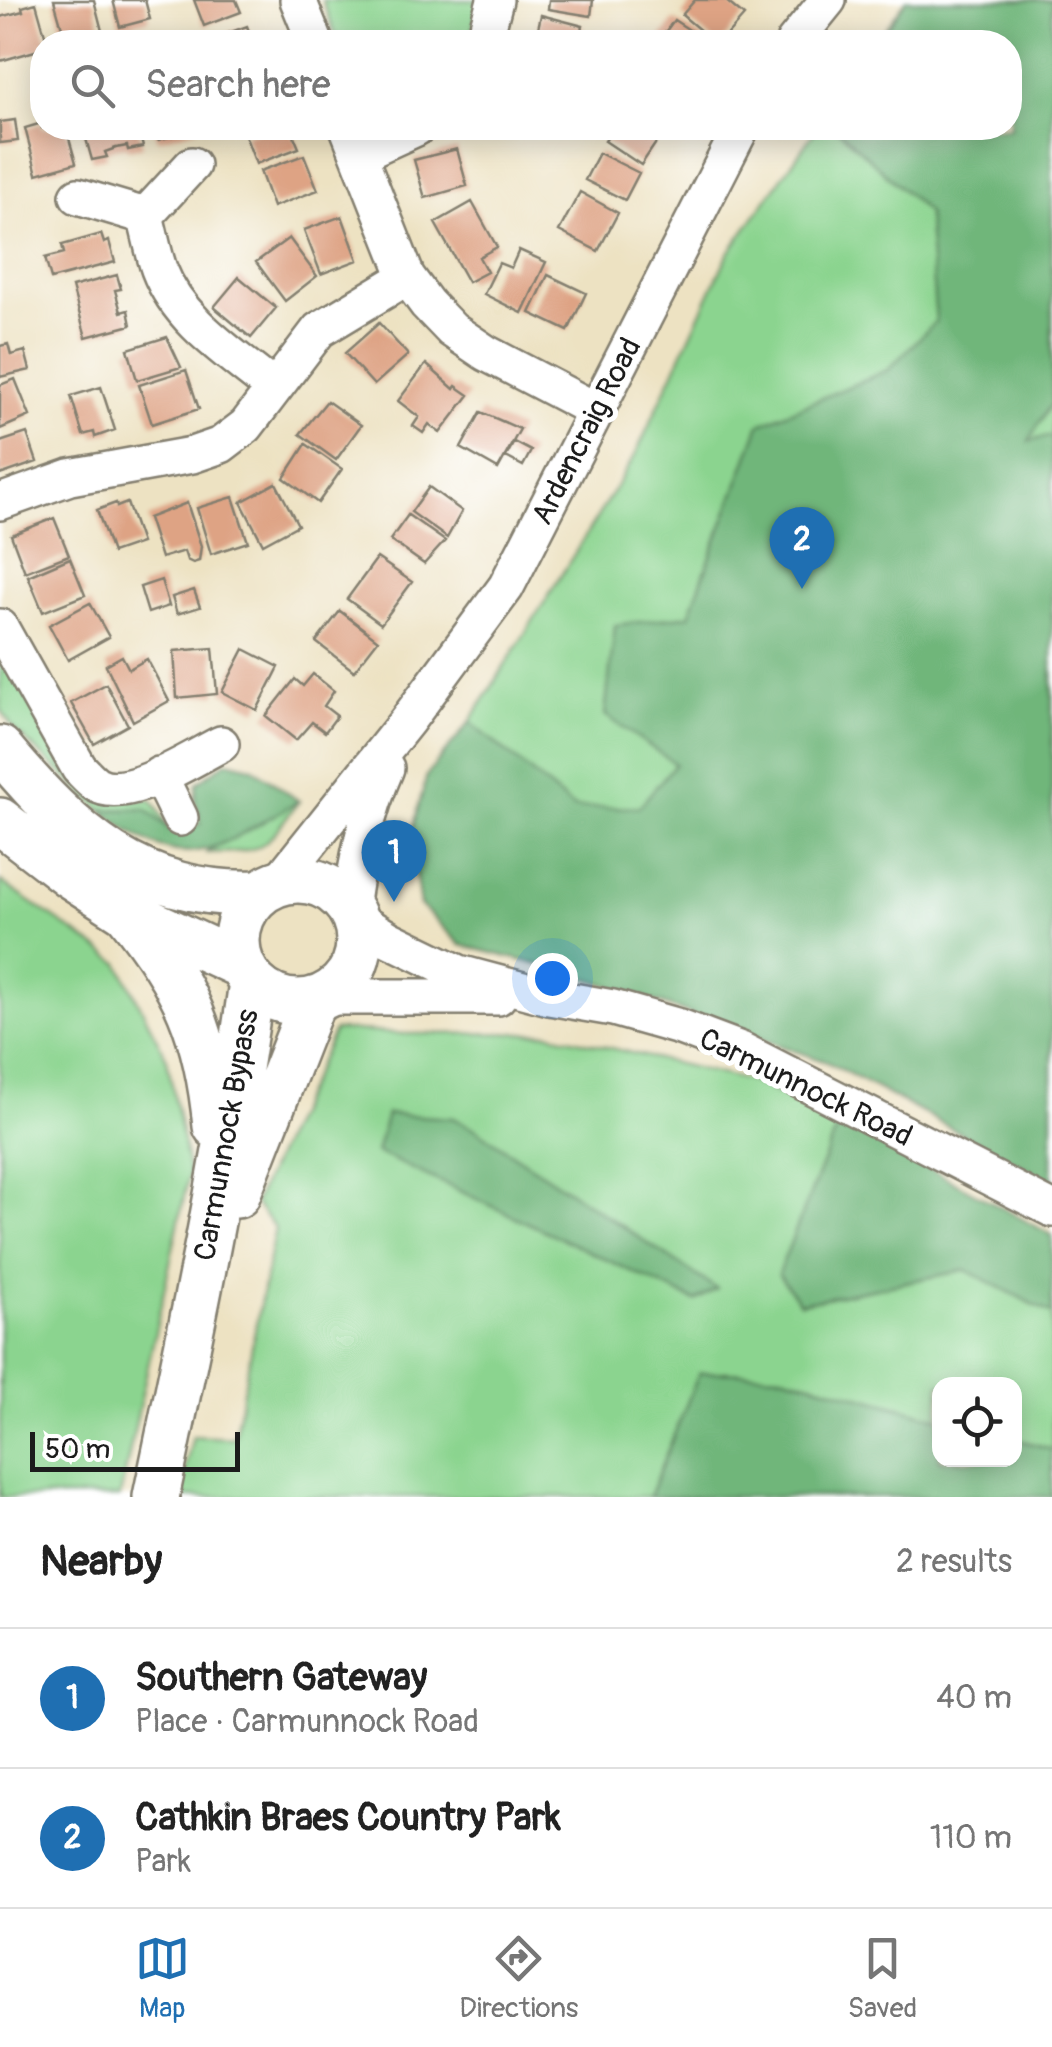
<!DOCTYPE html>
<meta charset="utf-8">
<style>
body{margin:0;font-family:Pangolin,sans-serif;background:#f2f2f2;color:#222}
.controls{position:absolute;right:30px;bottom:30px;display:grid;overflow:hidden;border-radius:20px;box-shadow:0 5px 25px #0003}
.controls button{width:90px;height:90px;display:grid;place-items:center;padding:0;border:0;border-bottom:2px solid #e0e0e0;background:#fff;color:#222;font:50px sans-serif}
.scale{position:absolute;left:30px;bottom:25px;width:210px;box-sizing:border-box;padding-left:10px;border:5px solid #1c1c1c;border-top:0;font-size:28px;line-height:35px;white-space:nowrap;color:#1c1c1c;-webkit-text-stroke:8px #fff;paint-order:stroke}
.you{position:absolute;left:552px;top:978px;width:35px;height:35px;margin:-25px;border:8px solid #fff;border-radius:50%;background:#1a73e8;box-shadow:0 0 0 15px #1a73e833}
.badge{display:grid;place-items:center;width:65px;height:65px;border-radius:50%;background:#1f6fb2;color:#fff;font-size:32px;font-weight:700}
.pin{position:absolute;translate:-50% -82px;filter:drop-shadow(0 2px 5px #0008)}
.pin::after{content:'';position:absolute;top:52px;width:35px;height:30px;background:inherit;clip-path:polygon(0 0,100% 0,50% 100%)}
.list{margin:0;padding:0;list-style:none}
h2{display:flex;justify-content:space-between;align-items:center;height:130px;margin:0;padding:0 40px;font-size:42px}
h2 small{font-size:32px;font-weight:400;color:#767676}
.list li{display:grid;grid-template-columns:65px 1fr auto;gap:30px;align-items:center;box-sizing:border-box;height:140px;padding:0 40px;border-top:2px solid #e0e0e0}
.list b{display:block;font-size:38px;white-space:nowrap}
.list p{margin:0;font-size:32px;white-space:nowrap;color:#767676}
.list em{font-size:32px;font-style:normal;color:#767676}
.icon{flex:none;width:55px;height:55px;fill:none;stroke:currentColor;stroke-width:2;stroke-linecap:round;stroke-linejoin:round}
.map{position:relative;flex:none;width:1052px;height:1497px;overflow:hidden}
.search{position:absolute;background:#fff;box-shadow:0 5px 25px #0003;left:30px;right:30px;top:30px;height:110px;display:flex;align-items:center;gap:25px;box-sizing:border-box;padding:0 35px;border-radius:40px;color:#767676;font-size:38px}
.sheet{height:410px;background:#fff}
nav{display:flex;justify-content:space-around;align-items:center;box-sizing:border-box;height:140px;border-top:2px solid #e0e0e0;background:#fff;font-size:28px;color:#767676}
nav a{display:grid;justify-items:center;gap:5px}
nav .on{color:#1f6fb2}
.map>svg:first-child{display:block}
.green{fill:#8bd48f;stroke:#547856;stroke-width:2.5}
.forest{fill:#70b67a;stroke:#46694b;stroke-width:2.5}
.building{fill:#dea384}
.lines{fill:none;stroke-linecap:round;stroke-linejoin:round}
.minor-casing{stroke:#847f6f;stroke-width:40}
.major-casing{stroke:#847f6f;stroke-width:50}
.minor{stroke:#fff;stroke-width:35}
.major{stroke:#fff;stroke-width:45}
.labels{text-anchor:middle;stroke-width:10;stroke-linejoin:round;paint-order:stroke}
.street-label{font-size:30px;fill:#1c1c1c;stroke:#fff}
</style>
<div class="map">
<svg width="1052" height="1497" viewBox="0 0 1052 1497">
<rect width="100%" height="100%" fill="#fff"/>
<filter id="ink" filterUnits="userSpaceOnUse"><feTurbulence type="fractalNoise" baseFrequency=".01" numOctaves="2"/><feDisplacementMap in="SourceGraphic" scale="20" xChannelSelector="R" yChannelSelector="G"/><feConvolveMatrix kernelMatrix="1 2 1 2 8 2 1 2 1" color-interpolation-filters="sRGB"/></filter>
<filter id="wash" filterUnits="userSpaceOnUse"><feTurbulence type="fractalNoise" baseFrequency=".0048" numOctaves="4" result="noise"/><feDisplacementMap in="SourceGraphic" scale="40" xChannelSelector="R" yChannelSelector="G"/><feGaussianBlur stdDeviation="2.25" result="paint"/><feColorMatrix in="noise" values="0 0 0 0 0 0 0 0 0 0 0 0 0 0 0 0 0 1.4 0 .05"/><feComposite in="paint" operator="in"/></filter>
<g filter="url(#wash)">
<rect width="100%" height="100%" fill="#ede2c2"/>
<path class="green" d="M 322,0 L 479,0 L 470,42 L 338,42 Z
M 906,0 L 1052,0 L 1052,1182 L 827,1062 L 576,974 L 461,945 L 420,905 L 410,839 L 427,775 L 470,722 L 635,456 L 728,254 L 817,128 L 1010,128 L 1010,42 L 876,42 Z
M 0,642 L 64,768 L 132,799 L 152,800 L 170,830 L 146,809 L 101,810 L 14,730 L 0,708 Z
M 299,801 C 261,850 268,852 205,853 Z
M 0,881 L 119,963 L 167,1059 L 189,1174 L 120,1497 L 0,1497 Z
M 342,1030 L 406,1034 L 548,1033 L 750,1081 L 840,1120 L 779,1273 L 800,1303 L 966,1270 L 1052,1314 L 1052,1449 L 1015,1439 L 1014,1384 L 940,1384 L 939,1418 L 782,1375 L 700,1373 L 649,1497 L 178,1497 L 193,1436 L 234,1438 L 275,1228 L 254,1203 L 334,1031 Z"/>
<path class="forest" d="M 906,0 L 1052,0 L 1052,402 L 1029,441 L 1052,436 L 1052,1182 L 827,1062 L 576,974 L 461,945 L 420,905 L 410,839 L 427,775 L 470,722 L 574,808 L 639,807 L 675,764 L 605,715 L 615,625 L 689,615 L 760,424 L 888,370 L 936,321 L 927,212 L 836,128 L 1010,128 L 1010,42 L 878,42 Z
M 227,761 L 252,767 L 299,801 C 212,849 189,882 101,810 L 146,809 L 170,830 L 201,824 L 195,800 L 197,783 Z
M 387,1114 L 453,1118 L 474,1128 L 717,1289 L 695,1301 L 376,1152 Z
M 840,1120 L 1052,1235 L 1052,1314 L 966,1270 L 800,1303 L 778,1274 Z
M 727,1372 L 782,1375 L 939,1418 L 940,1460 L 1014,1460 L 1015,1439 L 1052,1449 L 1052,1497 L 649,1497 L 699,1373 Z"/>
<g id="blocks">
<path class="building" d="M 54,0 L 94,0 L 103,35 L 81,42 L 66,42 Z
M 113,0 L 145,0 L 150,19 L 120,27 Z
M 194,0 L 236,0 L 241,12 L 204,26 Z
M 549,0 L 593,0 L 591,16 L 548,9 Z
M 695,0 L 725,0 L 744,16 L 721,42 L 714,42 L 682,15 Z
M 36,3 L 47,42 L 42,42 L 42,49 L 0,61 L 0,17 L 23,11 L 22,7 Z
M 541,15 L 583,26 L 579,42 L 535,42 Z
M 674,20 L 708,42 L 658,42 Z
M 247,26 L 253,42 L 204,42 Z
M 15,120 L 18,141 L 0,143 L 0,122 Z
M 42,123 L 42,128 L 66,128 L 76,163 L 37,174 L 25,128 Z
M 83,128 L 138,128 L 143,147 L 128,150 L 127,146 L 116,148 L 105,152 L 107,157 L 92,160 Z
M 154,128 L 198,128 L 198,129 L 158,140 Z
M 264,128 L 291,129 L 299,148 L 256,164 L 245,135 Z
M 614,128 L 659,128 L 664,131 L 641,165 L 605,141 Z
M 457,149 L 467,186 L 425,198 L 414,160 Z
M 599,153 L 639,173 L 625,200 L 585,180 Z
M 304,155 L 318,190 L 273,207 L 260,171 Z
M 580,192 L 618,213 L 598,251 L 559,231 Z
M 472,202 L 497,247 L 479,257 L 487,272 L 468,282 L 435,223 Z
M 342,216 L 358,260 L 321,274 L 304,230 Z
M 101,234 L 104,243 L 109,241 L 115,262 L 51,279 L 45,258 L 64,253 L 62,245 Z
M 289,238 L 317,276 L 285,301 L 256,262 Z
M 519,250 L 546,262 L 522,313 L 484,294 L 499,263 L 511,268 Z
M 117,275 L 121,289 L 115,290 L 121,312 L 128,310 L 131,325 L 86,337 L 72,287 Z
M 548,275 L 586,293 L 568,331 L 530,313 Z
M 239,277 L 276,308 L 251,338 L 214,307 Z
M 379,323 L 408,355 L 374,385 L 345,353 Z
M 167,337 L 181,367 L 137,380 L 128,349 Z
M 8,344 L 11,355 L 25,351 L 30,370 L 0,377 L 0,346 Z
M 426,364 L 454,389 L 456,386 L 469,395 L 440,433 L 429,424 L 423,433 L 413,426 L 419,417 L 398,401 Z
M 186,370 L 199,409 L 152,424 L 139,385 Z
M 15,379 L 30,416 L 0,429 L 0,385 Z
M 101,387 L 115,430 L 95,437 L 94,432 L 83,435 L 71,396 Z
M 327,401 L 361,425 L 336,460 L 300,434 Z
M 481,412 L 520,429 L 498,469 L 461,448 Z
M 27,433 L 37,462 L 0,475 L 0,442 Z
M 514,442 L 531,451 L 523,466 L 506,457 Z
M 306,444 L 342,469 L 318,503 L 284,478 Z
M 276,483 L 298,525 L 263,544 L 241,502 Z
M 429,487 L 462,511 L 447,538 L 411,512 Z
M 233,497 L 248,542 L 211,554 L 197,508 Z
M 116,503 L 117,507 L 127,503 L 141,543 L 112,553 L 97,510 Z
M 187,503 L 201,546 L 199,561 L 193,563 L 187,560 L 184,551 L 161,558 L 148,518 Z
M 408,515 L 445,541 L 424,564 L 390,540 Z
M 54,518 L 69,555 L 25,572 L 11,535 Z
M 70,558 L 85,595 L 43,612 L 28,576 Z
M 377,558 L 412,582 L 381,624 L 347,599 Z
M 161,580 L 169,606 L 148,613 L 140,587 Z
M 194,590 L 200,607 L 177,614 L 172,597 Z
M 90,603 L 109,637 L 68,660 L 49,625 Z
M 340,611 L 378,640 L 354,671 L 316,642 Z
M 213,648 L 217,694 L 177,698 L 174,651 Z
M 244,649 L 279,667 L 257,710 L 222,692 Z
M 122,656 L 129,669 L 147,659 L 169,701 L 133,721 L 106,665 Z
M 313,674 L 334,691 L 324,706 L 337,716 L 325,732 L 312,722 L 296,740 L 266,716 L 295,679 L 303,686 Z
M 106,684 L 128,725 L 94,744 L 71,703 Z"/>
</g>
</g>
<g filter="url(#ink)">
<use href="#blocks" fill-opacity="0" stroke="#847f6f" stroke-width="2.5"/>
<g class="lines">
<defs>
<path id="minor" d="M 298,0 L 315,42
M 484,42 L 495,0
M 794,42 L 828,0
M 348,128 L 407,277 L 427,304 L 452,330 L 486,353 L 597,411
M 359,154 L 416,128
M 192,165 L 145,216 C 150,233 153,252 159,269 C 179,322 232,354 273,388
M 78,196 L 145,216
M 0,502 L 70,477 L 192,455 L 221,445 L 246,426 L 319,330 L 407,277
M 0,627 L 79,768 C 84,773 90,780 96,784 C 126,803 192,758 221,744
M 159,775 L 180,818
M 277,884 L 407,721 L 506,587 L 741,128
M 350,909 C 357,859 366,814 386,768
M 354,918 L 389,939 L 459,973 L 549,997 L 613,1008 L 680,1027 L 741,1050 L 1052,1209
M 325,997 L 498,997"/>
<path id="major" d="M 0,749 C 73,836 139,898 260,893
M 0,821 L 70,875 L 127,912 L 241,965
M237 941a61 61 0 1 1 122 0a61 61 0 1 1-122 0Z
M 127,912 C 186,985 207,1033 216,1126
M 237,1195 L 313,1001
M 156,1497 C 192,1326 228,1155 252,982"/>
</defs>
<use href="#minor" class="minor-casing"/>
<use href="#major" class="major-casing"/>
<use href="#minor" class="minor"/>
<use href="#major" class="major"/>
</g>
</g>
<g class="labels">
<g class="street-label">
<text transform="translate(586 431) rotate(-63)" y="10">Ardencraig Road</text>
<text transform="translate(806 1087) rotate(26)" y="10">Carmunnock Road</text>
<text transform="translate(226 1135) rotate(-80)" y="10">Carmunnock Bypass</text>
</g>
</g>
</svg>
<div class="controls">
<button><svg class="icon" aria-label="locate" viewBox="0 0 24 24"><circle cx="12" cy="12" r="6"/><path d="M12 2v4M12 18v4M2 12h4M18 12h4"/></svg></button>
</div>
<div class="scale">50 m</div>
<div class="you"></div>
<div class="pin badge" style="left:394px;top:902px">1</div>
<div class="pin badge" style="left:802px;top:589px">2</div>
<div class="search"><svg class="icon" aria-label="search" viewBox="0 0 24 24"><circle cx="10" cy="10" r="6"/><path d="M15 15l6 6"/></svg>Search here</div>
</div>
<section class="sheet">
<h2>Nearby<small>2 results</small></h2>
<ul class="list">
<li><span class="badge">1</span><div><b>Southern Gateway</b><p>Place · Carmunnock Road</p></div><em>40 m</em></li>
<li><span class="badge">2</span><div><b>Cathkin Braes Country Park</b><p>Park</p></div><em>110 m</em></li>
</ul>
</section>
<nav>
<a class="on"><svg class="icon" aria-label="map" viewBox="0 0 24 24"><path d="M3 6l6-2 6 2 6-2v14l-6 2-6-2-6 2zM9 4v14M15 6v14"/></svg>Map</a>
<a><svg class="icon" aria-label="directions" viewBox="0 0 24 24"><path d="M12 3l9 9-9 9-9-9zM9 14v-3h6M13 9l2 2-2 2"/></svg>Directions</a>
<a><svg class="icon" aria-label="saved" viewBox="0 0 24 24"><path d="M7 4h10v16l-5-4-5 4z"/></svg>Saved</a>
</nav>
